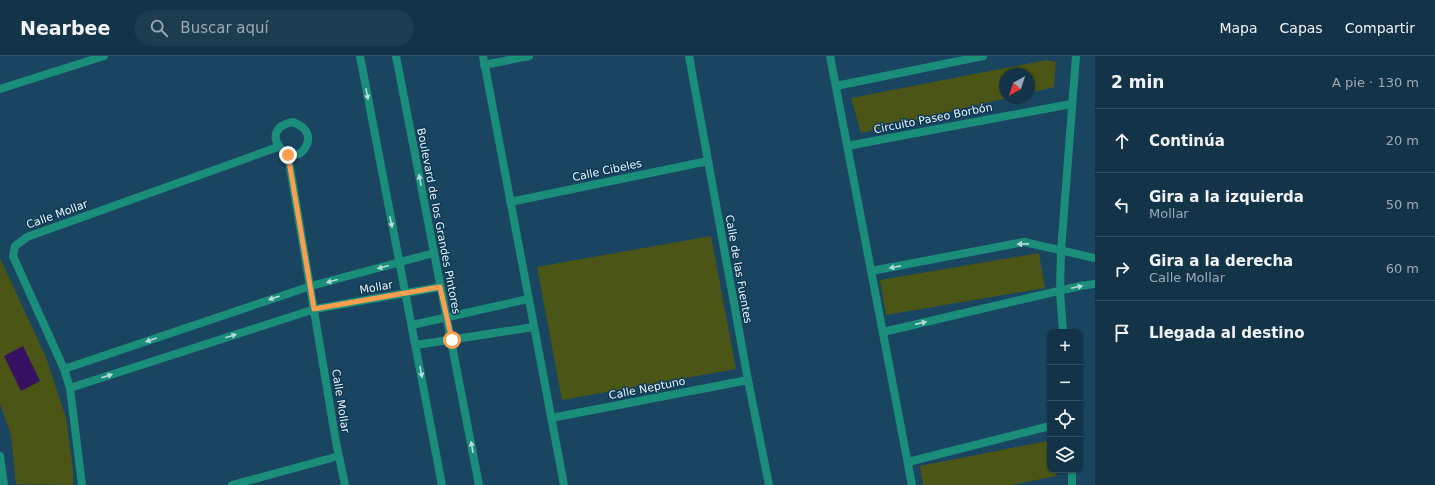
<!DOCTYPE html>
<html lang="es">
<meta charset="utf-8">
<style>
body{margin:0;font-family:"DejaVu Sans",sans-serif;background:#1c3c4f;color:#f1f3f6}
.controls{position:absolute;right:12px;bottom:12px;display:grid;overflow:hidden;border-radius:8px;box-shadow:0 1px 3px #0004}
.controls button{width:36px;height:36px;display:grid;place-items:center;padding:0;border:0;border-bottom:1px solid #324f60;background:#133448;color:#f1f3f6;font:20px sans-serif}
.compass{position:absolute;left:999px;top:12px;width:36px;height:36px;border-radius:50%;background:#133448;box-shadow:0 1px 3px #0004;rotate:219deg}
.stop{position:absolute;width:12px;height:12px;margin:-9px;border:3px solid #fb9e50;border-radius:50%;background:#fff}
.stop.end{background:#fb9e50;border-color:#fff;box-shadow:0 1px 4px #0008}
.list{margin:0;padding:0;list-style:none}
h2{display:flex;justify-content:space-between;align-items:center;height:52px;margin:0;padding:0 16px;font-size:17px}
h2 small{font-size:13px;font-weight:400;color:#9daab4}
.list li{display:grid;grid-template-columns:26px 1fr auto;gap:12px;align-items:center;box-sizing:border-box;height:64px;padding:0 16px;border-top:1px solid #324f60}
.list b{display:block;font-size:15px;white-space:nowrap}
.list p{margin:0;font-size:13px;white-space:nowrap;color:#9daab4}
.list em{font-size:13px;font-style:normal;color:#9daab4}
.icon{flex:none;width:22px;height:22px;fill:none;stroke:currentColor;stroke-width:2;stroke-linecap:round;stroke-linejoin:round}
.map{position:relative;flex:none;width:1095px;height:429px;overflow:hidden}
header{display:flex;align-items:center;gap:24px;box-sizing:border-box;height:56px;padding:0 20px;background:#133448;border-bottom:1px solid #324f60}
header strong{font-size:19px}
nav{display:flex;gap:22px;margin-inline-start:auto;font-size:14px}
.search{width:280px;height:36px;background:#1c3c4f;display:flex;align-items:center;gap:10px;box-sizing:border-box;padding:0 14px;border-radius:22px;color:#9daab4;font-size:15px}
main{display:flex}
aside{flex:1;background:#133448}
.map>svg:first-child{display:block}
.green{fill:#4b5515}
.water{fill:#361161}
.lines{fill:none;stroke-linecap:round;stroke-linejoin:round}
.minor{stroke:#1b8e7b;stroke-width:8}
.oneway{fill:#b8dcdc}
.route{stroke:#fb9e50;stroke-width:5}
.labels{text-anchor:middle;stroke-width:3;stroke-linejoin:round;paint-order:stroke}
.street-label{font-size:11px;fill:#edf6fd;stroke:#0c3a54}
</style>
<header>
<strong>Nearbee</strong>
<div class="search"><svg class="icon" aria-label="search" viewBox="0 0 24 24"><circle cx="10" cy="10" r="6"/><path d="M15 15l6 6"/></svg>Buscar aquí</div>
<nav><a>Mapa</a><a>Capas</a><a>Compartir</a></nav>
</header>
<main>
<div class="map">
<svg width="1095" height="429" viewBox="0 0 1095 429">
<rect width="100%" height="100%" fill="#194560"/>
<path class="green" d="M 1047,4 L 1056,6 L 1054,31 L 1029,37 L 1029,18 L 1005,18 L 1005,42 L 1007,42 L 861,77 L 851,42 Z
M 711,180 L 736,313 L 562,344 L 537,211 Z
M 1039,197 L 1045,232 L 886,259 L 880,224 Z
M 0,202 L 46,301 L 66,362 L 73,412 L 73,429 L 16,428 L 11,379 L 0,348 Z
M 1048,385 L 1050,392 L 1050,414 L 1055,414 L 1056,420 L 1011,429 L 923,429 L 920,410 Z"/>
<path class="water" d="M 23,290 L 40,325 L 21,335 L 4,300 Z"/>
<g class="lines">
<path class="minor" d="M 360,0 L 442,429
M 396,0 L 479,429
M 483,0 L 564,429
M 689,0 L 748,324 L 769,429
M 830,0 L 912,429
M 484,9 L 529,0
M 836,30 L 983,0
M 0,33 L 104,0
M 293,66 C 305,71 313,79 305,92 C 291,115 254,73 293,66 Z
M 847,90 L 1071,48
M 288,99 L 336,386 L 345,429
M 510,146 L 708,105
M 871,215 L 1024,186 L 1095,202
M 412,269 L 528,243
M 883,276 L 1080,230 L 1095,228
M 1063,276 L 1060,235 L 1061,195 L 1076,0
M 416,289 L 534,271
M 64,313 L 311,230 L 434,197
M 70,332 L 315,253 L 440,231
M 551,362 L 748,324
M 0,400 L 4,429
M 908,406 L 1050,370
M 1072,414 L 1072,429
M 82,429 L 70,332 L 64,313 L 13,200 L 15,190 L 27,181 L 278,91
M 232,429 L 339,400"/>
</g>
<defs><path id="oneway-solid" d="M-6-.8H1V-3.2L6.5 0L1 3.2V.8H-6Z"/></defs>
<g class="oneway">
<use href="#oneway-solid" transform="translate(367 38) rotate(79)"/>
<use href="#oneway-solid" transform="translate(420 124) rotate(-101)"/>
<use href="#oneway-solid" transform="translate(391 166) rotate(79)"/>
<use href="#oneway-solid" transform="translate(1023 188) rotate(179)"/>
<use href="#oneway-solid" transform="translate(383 211) rotate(165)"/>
<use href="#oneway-solid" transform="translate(895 211) rotate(169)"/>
<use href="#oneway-solid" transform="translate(332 225) rotate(165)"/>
<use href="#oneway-solid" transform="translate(1077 231) rotate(-12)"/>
<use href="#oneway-solid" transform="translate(274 242) rotate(161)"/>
<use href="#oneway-solid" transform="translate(921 267) rotate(-13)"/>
<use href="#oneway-solid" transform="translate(231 280) rotate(-18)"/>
<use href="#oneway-solid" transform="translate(151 284) rotate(161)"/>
<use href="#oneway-solid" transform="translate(421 316) rotate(79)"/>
<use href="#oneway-solid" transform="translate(107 320) rotate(-18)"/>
<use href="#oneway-solid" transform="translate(472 391) rotate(-101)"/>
</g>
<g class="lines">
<path class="route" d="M 288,99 L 314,253 L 440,231 L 452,284"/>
</g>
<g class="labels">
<g class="street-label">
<text transform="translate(933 62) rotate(-11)" y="4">Circuito Paseo Borbón</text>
<text transform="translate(607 114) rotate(-12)" y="4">Calle Cibeles</text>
<text transform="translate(57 158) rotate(-20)" y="4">Calle Mollar</text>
<text transform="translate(439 165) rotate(79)" y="4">Boulevard de los Grandes Pintores</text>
<text transform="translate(739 213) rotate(80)" y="4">Calle de las Fuentes</text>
<text transform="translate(376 231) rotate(-10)" y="4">Mollar</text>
<text transform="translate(647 332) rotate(-11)" y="4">Calle Neptuno</text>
<text transform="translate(341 345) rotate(81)" y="4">Calle Mollar</text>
</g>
</g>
</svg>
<div class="controls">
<button>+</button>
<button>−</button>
<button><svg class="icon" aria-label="locate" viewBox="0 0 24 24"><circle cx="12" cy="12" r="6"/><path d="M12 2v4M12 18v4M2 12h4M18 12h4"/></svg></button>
<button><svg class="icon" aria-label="layers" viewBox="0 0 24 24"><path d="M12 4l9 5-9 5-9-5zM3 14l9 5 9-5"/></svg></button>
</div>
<svg class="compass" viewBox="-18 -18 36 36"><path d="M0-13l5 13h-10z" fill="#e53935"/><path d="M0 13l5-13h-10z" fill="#9daab4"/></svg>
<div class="stop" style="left:452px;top:284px"></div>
<div class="stop end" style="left:288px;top:99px"></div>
</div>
<aside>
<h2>2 min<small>A pie · 130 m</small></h2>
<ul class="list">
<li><svg class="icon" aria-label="ahead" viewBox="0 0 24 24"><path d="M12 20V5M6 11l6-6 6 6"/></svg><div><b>Continúa</b></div><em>20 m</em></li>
<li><svg class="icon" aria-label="left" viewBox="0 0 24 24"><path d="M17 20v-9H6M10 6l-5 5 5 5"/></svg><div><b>Gira a la izquierda</b><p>Mollar</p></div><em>50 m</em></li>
<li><svg class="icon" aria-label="right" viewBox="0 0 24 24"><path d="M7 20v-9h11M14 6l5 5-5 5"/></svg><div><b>Gira a la derecha</b><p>Calle Mollar</p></div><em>60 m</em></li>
<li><svg class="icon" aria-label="arrive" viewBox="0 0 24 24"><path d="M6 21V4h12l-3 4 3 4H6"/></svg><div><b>Llegada al destino</b></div></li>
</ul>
</aside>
</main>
